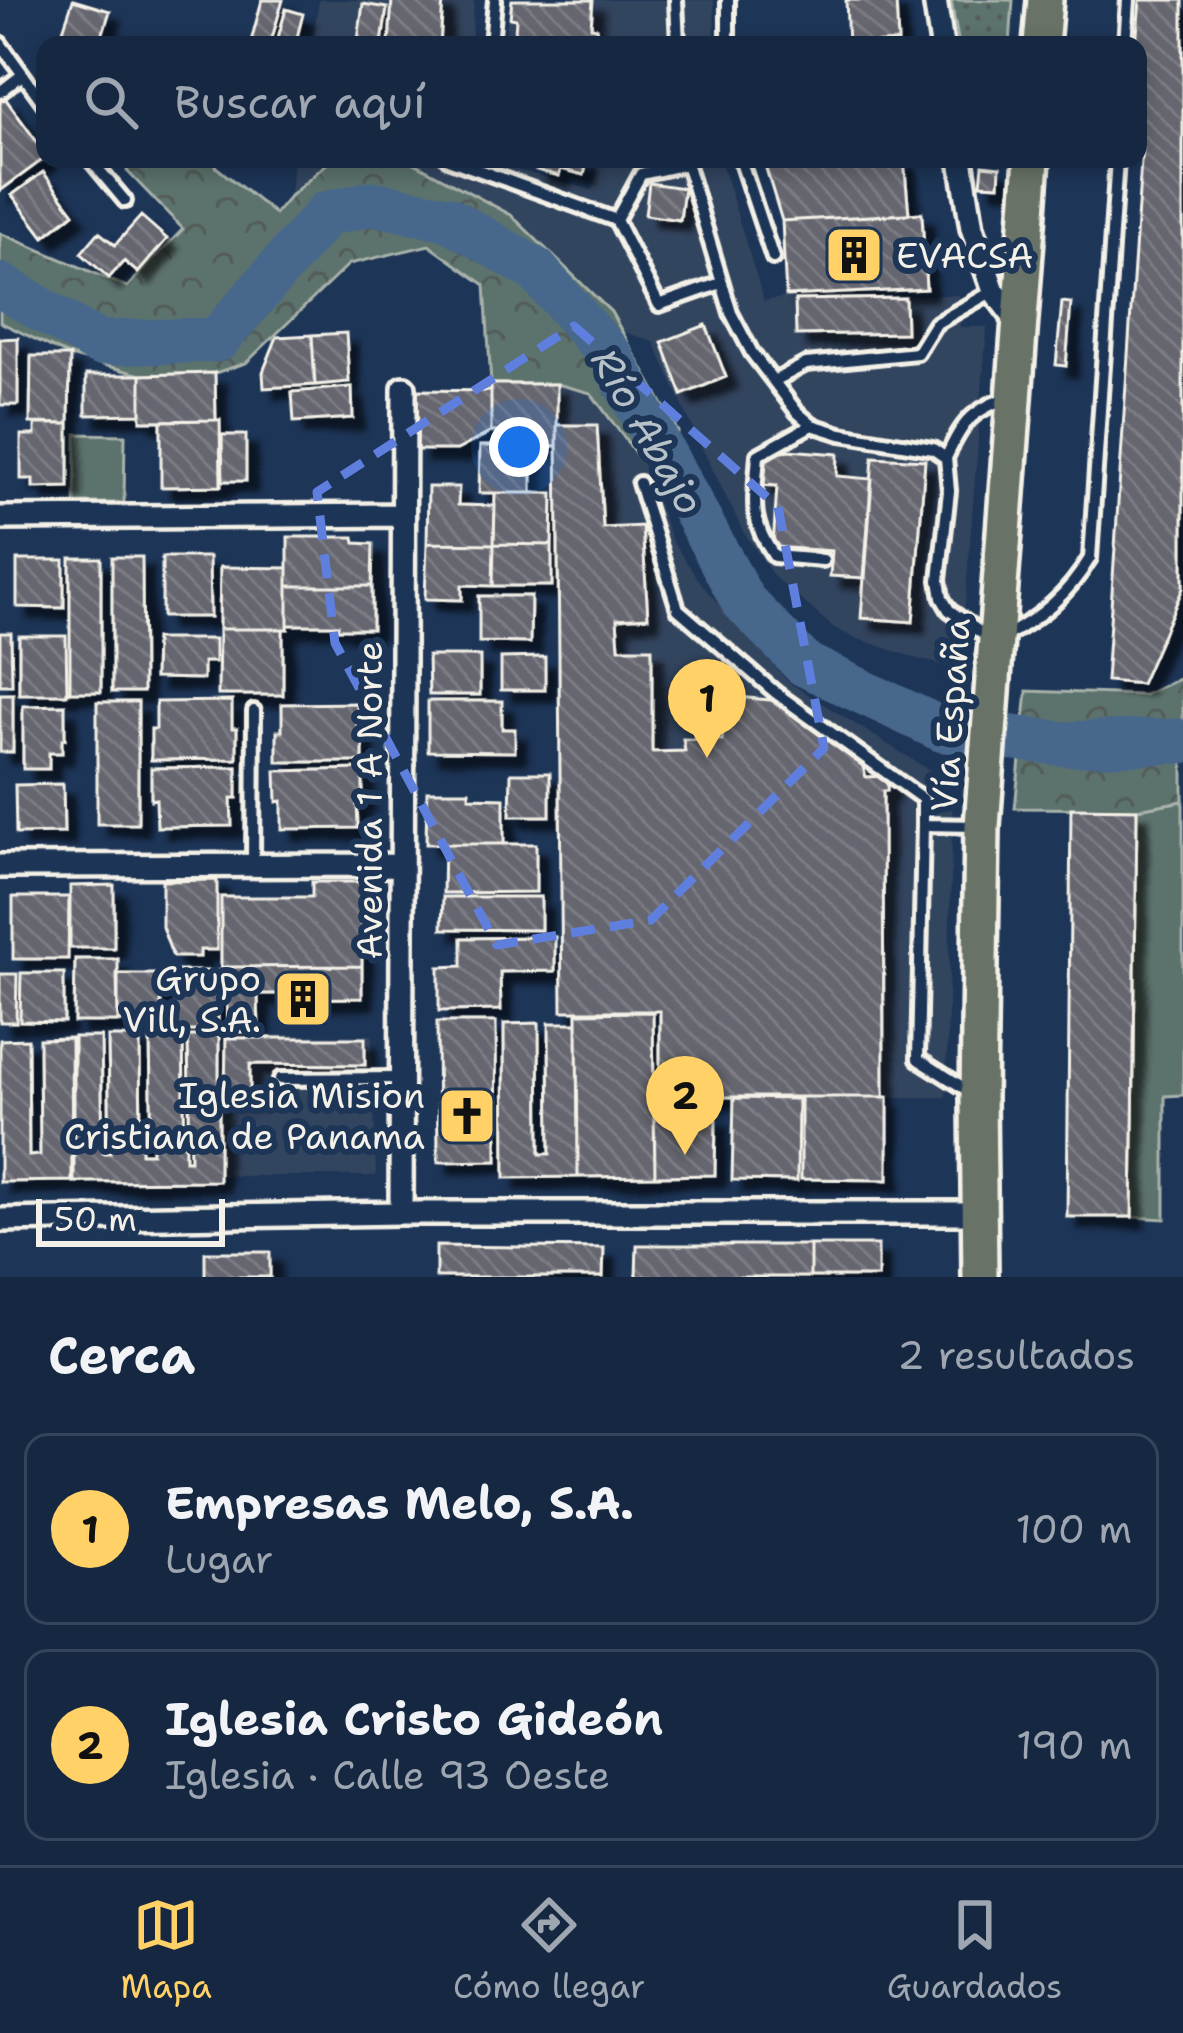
<!DOCTYPE html>
<html lang="es">
<meta charset="utf-8">
<style>
body{margin:0;font-family:"Shantell Sans",sans-serif;background:#1f3048;color:#f1f3f6}
.scale{position:absolute;left:36px;bottom:30px;width:189px;box-sizing:border-box;padding-left:12px;border:6px solid #f4f1e8;border-top:0;font-size:33px;line-height:42px;white-space:nowrap;color:#f4f1e8;-webkit-text-stroke:9px #1d3557;paint-order:stroke}
.you{position:absolute;left:519px;top:447px;width:42px;height:42px;margin:-30px;border:9px solid #fff;border-radius:50%;background:#1a73e8;box-shadow:0 0 0 18px #1a73e833}
.badge{display:grid;place-items:center;width:78px;height:78px;border-radius:50%;background:#ffd166;color:#111;font-size:39px;font-weight:700}
.pin{position:absolute;translate:-50% -99px;filter:drop-shadow(0 3px 6px #0008)}
.pin::after{content:'';position:absolute;top:63px;width:42px;height:36px;background:inherit;clip-path:polygon(0 0,100% 0,50% 100%)}
.list{margin:0;padding:0;list-style:none}
h2{display:flex;justify-content:space-between;align-items:center;height:156px;margin:0;padding:0 48px;font-size:51px}
h2 small{font-size:39px;font-weight:400;color:#9ea6b1}
.list li{display:grid;grid-template-columns:78px 1fr auto;gap:36px;align-items:center;box-sizing:border-box;height:192px;margin:0 24px 24px;padding:0 24px;border:3px solid #35445a;border-radius:24px}
.list b{display:block;font-size:45px;white-space:nowrap}
.list p{margin:0;font-size:39px;white-space:nowrap;color:#9ea6b1}
.list em{font-size:39px;font-style:normal;color:#9ea6b1}
.icon{flex:none;width:66px;height:66px;fill:none;stroke:currentColor;stroke-width:2;stroke-linecap:round;stroke-linejoin:round}
.map{position:relative;flex:none;width:1183px;height:1277px;overflow:hidden}
.search{position:absolute;background:#162841;box-shadow:0 6px 18px #0003;left:36px;right:36px;top:36px;height:132px;display:flex;align-items:center;gap:30px;box-sizing:border-box;padding:0 42px;border-radius:24px;color:#9ea6b1;font-size:45px}
.sheet{height:588px;background:#162841}
nav{display:flex;justify-content:space-around;align-items:center;box-sizing:border-box;height:168px;border-top:3px solid #35445a;background:#162841;font-size:33px;color:#9ea6b1}
nav a{display:grid;justify-items:center;gap:6px}
nav .on{color:#ffd166}
.map>svg:first-child{display:block}
.built{fill:#33445e}
.green{fill:#5c726d;stroke:#a8b2aa;stroke-width:3}
.forest{fill:url(#forest-crowns);stroke:#a8b2aa;stroke-width:3}
.park{fill:url(#park-dots);stroke:#a8b2aa;stroke-width:3}
.lines{fill:none;stroke-linecap:round;stroke-linejoin:round}
.river{stroke:#46678c;stroke-width:45}
.building{fill:url(#building-back-hatch);stroke:#f4f1e8;stroke-width:3;filter:url(#shadow)}
.service-casing{stroke:#f4f1e8;stroke-width:20}
.minor-casing{stroke:#f4f1e8;stroke-width:30}
.primary-casing{stroke:#f4f1e8;stroke-width:42}
.service{stroke:#1d3557;stroke-width:10}
.minor{stroke:#1d3557;stroke-width:21}
.primary{stroke:#687266;stroke-width:33}
.marked{fill:none;stroke:#5e7fdd;stroke-width:9;stroke-dasharray:24 15;stroke-linejoin:round}
.labels{text-anchor:middle;stroke-width:12;stroke-linejoin:round;paint-order:stroke}
.poi-label{font-size:36px;fill:#f4f1e8;stroke:#1d3557;text-anchor:end}
.street-label{font-size:36px;fill:#f4f1e8;stroke:#1d3557}
.water-label{font-size:39px;font-style:italic;fill:#b7c1c8;stroke:#1d3557}
</style>
<div class="map">
<svg width="1183" height="1277" viewBox="0 0 1183 1277">
<defs>
<pattern id="forest-crowns" width="20" height="18" patternUnits="userSpaceOnUse" patternTransform="scale(3)"><rect width="20" height="18" fill="#5c726d"/><path d="M2 6a3 3 0 1 1 6 0M12 15a3 3 0 1 1 6 0" fill="none" stroke="#525b58"/></pattern>
<pattern id="park-dots" width="8" height="8" patternUnits="userSpaceOnUse" patternTransform="scale(3)"><rect width="8" height="8" fill="#5c726d"/><path d="M2 2h.1M6 6h.1" fill="none" stroke="#525b58" stroke-width="1.8" stroke-linecap="round"/></pattern>
<pattern id="building-back-hatch" width="6" height="6" patternUnits="userSpaceOnUse" patternTransform="scale(3)"><rect width="6" height="6" fill="#666670"/><path d="M-1 5l2 2M0 0l6 6M5-1l2 2" fill="none" stroke="#7c7c84"/></pattern>
<filter id="shadow"><feDropShadow dx="11" dy="11" stdDeviation="3" flood-color="#0009"/></filter>
</defs>
<rect width="100%" height="100%" fill="#1d3557"/>
<filter id="ink" filterUnits="userSpaceOnUse"><feTurbulence type="fractalNoise" baseFrequency=".00833" numOctaves="2"/><feDisplacementMap in="SourceGraphic" scale="24" xChannelSelector="R" yChannelSelector="G"/><feConvolveMatrix kernelMatrix="1 2 1 2 8 2 1 2 1" color-interpolation-filters="sRGB"/></filter>
<g filter="url(#ink)">
<path class="built" d="M 319,0 L 474,0 L 471,45 L 312,45 Z
M 510,0 L 714,0 L 715,45 L 504,45 Z
M 293,159 L 332,159 L 290,196 Z
M 407,159 L 476,159 L 592,190 L 601,159 L 720,159 L 764,301 L 787,297 L 958,295 L 960,327 L 987,327 L 960,669 L 921,660 L 850,636 L 833,627 L 774,577 L 743,531 L 701,446 L 654,342 L 622,331 L 611,312 L 511,215 Z
M 557,384 L 591,393 L 642,462 L 672,541 L 704,587 L 788,682 L 953,785 L 946,1097 L 660,1097 L 660,1011 L 562,1011 Z
M 221,1035 L 372,1035 L 376,1176 L 219,1176 Z"/>
<path class="green" d="M 76,434 L 125,435 L 124,503 L 75,503 Z
M 1183,801 L 1183,1095 L 1165,1096 L 1165,1219 L 1132,1217 L 1137,809 Z"/>
<path class="forest" d="M 132,159 L 217,159 L 216,167 L 275,214 L 290,196 L 332,159 L 407,159 L 511,215 L 611,312 L 678,432 L 642,462 L 591,393 L 557,384 L 491,384 L 485,285 L 429,245 L 349,264 L 246,363 L 215,373 L 141,375 L 70,356 L 0,322 L 0,233 L 127,287 L 183,229 L 127,171 Z
M 1183,677 L 1183,801 L 1137,809 L 1015,808 L 1027,691 L 1144,695 Z"/>
<path class="park" d="M 951,0 L 1013,0 L 1010,45 L 959,45 Z"/>
<g class="lines">
<path class="river" d="M 0,285 L 98,343 L 217,340 L 326,214 L 372,203 L 447,218 L 536,270 L 611,356 L 743,601 L 804,664 L 943,730 L 1067,744 L 1183,741"/>
</g>
<path class="building" d="M 73,0 L 110,11 L 99,45 L 58,45 Z
M 262,0 L 283,0 L 270,45 L 250,45 Z
M 392,0 L 443,0 L 440,45 L 389,44 Z
M 512,0 L 593,0 L 591,27 L 597,28 L 596,45 L 514,45 L 516,19 L 510,18 Z
M 846,0 L 896,0 L 898,42 L 848,45 Z
M 1140,0 L 1183,0 L 1183,588 L 1141,684 L 1106,681 L 1142,147 L 1138,147 L 1136,45 Z
M 363,4 L 387,8 L 382,43 L 358,40 Z
M 286,9 L 303,14 L 295,45 L 276,45 Z
M 5,98 L 45,153 L 45,158 L 0,191 L 0,102 Z
M 539,159 L 588,159 L 584,175 L 561,169 L 559,176 L 536,170 Z
M 763,159 L 904,159 L 909,214 L 782,221 Z
M 983,165 L 1000,167 L 999,185 L 981,184 Z
M 43,172 L 74,213 L 44,237 L 12,195 Z
M 649,183 L 684,188 L 680,220 L 645,215 Z
M 922,213 L 926,289 L 786,296 L 782,221 Z
M 141,216 L 167,239 L 138,273 L 124,261 L 109,278 L 81,253 L 99,232 L 115,245 Z
M 905,298 L 906,333 L 796,335 L 795,300 Z
M 1062,302 L 1071,303 L 1066,366 L 1056,365 Z
M 706,325 L 726,377 L 682,395 L 662,342 Z
M 346,333 L 349,382 L 315,385 L 312,335 Z
M 312,335 L 315,385 L 264,388 L 263,372 L 277,337 Z
M 18,338 L 18,405 L 0,405 L 0,339 Z
M 31,356 L 70,356 L 69,424 L 30,423 Z
M 215,373 L 216,420 L 141,421 L 141,375 Z
M 86,375 L 141,375 L 141,414 L 86,415 Z
M 491,384 L 557,384 L 557,446 L 501,446 L 501,432 L 491,432 Z
M 352,387 L 353,418 L 294,422 L 292,392 Z
M 417,390 L 491,391 L 491,432 L 457,450 L 417,450 Z
M 216,420 L 220,420 L 221,486 L 161,487 L 161,421 Z
M 35,424 L 69,424 L 69,487 L 33,488 L 33,479 L 21,479 L 21,435 L 35,435 Z
M 557,425 L 597,425 L 603,528 L 642,526 L 648,617 L 617,619 L 619,648 L 652,648 L 652,752 L 685,751 L 683,739 L 722,740 L 727,696 L 780,701 L 862,764 L 866,777 L 888,776 L 887,791 L 883,791 L 884,1097 L 660,1097 L 660,1011 L 562,1011 Z
M 222,435 L 246,435 L 246,481 L 223,481 Z
M 480,446 L 532,446 L 532,493 L 479,493 Z
M 788,450 L 838,454 L 837,476 L 872,479 L 865,578 L 830,576 L 832,551 L 773,547 L 777,486 L 760,485 L 762,459 Z
M 873,457 L 925,460 L 913,622 L 861,618 Z
M 428,487 L 459,487 L 458,505 L 495,506 L 494,544 L 427,543 Z
M 495,493 L 553,493 L 552,545 L 494,544 Z
M 288,537 L 354,537 L 355,543 L 373,544 L 372,586 L 288,586 Z
M 427,543 L 494,544 L 493,586 L 462,585 L 462,600 L 425,599 Z
M 494,544 L 552,545 L 552,586 L 493,586 Z
M 112,557 L 142,557 L 143,692 L 112,692 Z
M 162,557 L 209,557 L 210,617 L 162,617 Z
M 70,558 L 101,558 L 101,692 L 70,692 Z
M 17,560 L 64,560 L 64,608 L 17,607 Z
M 220,567 L 288,568 L 288,629 L 219,629 Z
M 288,586 L 372,586 L 372,629 L 337,629 L 338,625 L 288,625 Z
M 479,596 L 531,596 L 530,643 L 479,642 Z
M 219,629 L 283,629 L 283,695 L 218,695 Z
M 0,633 L 11,633 L 12,685 L 0,685 Z
M 19,636 L 66,636 L 67,694 L 19,694 Z
M 155,639 L 215,639 L 215,662 L 203,662 L 203,679 L 154,678 Z
M 428,656 L 480,656 L 480,695 L 429,695 Z
M 545,657 L 545,690 L 501,690 L 501,658 Z
M 0,694 L 13,694 L 13,752 L 0,752 Z
M 232,701 L 232,728 L 237,728 L 237,759 L 151,760 L 151,729 L 156,729 L 156,702 Z
M 428,701 L 502,701 L 502,729 L 515,729 L 515,752 L 428,751 Z
M 97,702 L 138,702 L 138,824 L 97,824 Z
M 357,703 L 357,731 L 363,731 L 363,762 L 277,762 L 277,731 L 282,731 L 282,704 Z
M 65,705 L 65,739 L 62,739 L 62,753 L 49,753 L 49,769 L 23,769 L 23,706 Z
M 237,767 L 237,798 L 231,798 L 232,826 L 157,827 L 156,799 L 151,800 L 151,768 Z
M 363,769 L 363,801 L 357,801 L 358,828 L 282,829 L 282,801 L 277,802 L 276,771 Z
M 511,773 L 550,773 L 550,816 L 510,816 Z
M 63,784 L 64,833 L 16,834 L 15,785 Z
M 427,791 L 469,791 L 469,797 L 504,798 L 504,844 L 426,844 Z
M 1071,808 L 1137,809 L 1132,1217 L 1067,1217 Z
M 444,844 L 536,844 L 536,892 L 443,893 Z
M 217,880 L 217,950 L 200,950 L 200,957 L 173,957 L 162,927 L 162,881 Z
M 312,882 L 362,882 L 362,966 L 221,967 L 221,897 L 312,897 Z
M 114,885 L 114,948 L 70,948 L 70,886 Z
M 13,897 L 69,897 L 68,959 L 13,959 Z
M 443,897 L 541,897 L 541,930 L 442,929 Z
M 555,937 L 555,971 L 500,972 L 501,1010 L 439,1011 L 439,967 L 462,966 L 462,938 Z
M 75,959 L 118,959 L 118,1022 L 74,1022 Z
M 362,966 L 362,998 L 283,999 L 283,994 L 258,994 L 259,1032 L 227,1032 L 227,967 Z
M 175,971 L 218,971 L 218,1031 L 175,1031 Z
M 21,973 L 64,973 L 64,1022 L 20,1021 Z
M 0,974 L 17,974 L 16,1022 L 0,1022 Z
M 117,974 L 161,974 L 161,1022 L 118,1022 Z
M 653,1012 L 655,1176 L 578,1177 L 577,1013 Z
M 437,1022 L 496,1022 L 497,1161 L 438,1162 Z
M 539,1023 L 540,1154 L 550,1154 L 549,1023 L 577,1023 L 578,1177 L 505,1178 L 504,1024 Z
M 183,1036 L 185,1160 L 190,1160 L 188,1036 L 219,1036 L 219,1181 L 74,1182 L 74,1037 L 101,1037 L 103,1153 L 110,1153 L 108,1037 L 140,1037 L 141,1153 L 152,1153 L 150,1037 Z
M 71,1038 L 72,1181 L 0,1182 L 0,1040 L 28,1039 L 29,1156 L 40,1155 L 39,1039 Z
M 226,1038 L 365,1038 L 365,1065 L 250,1064 L 250,1099 L 225,1099 Z
M 801,1097 L 888,1097 L 888,1180 L 801,1179 Z
M 734,1098 L 798,1099 L 797,1181 L 732,1180 Z
M 654,1116 L 716,1116 L 715,1175 L 655,1176 Z
M 637,1245 L 810,1245 L 810,1277 L 636,1277 Z
M 810,1245 L 878,1245 L 878,1277 L 810,1277 Z
M 436,1246 L 604,1248 L 603,1277 L 436,1277 Z
M 205,1252 L 270,1252 L 270,1277 L 205,1277 Z"/>
<g class="lines">
<defs>
<path id="service" d="M 676,0 L 678,45
M 0,43 L 45,105
M 491,45 L 495,0
M 728,45 L 728,0
M 1125,45 L 1128,0
M 0,92 L 22,75
M 90,159 L 125,201
M 448,159 L 616,220 L 659,305 L 721,283
M 685,159 L 731,313 L 752,353 L 797,412 L 812,425 L 841,434 L 933,449 L 946,458 C 964,419 971,412 1010,396
M 740,159 L 773,258
M 616,220 L 641,174 L 686,164
M 774,381 L 806,364 L 917,353 L 935,324 L 993,291
M 812,425 L 758,455 C 755,500 748,518 774,556 L 823,560
M 946,458 L 949,491 L 939,580 L 942,598 L 949,610 L 988,638
M 639,483 L 678,609 L 776,693 L 923,799 L 923,825
M 1004,637 C 1041,617 1068,595 1090,558 L 1117,159
M 253,864 L 254,711
M 280,1079 L 401,1078
M 972,1093 L 918,1059 L 923,825 L 978,826"/>
<path id="minor" d="M 935,0 L 942,45
M 961,159 L 972,228 L 994,291 L 1019,324
M 0,518 L 403,515
M 0,866 L 402,865
M 401,1213 L 404,388
M 0,1220 L 401,1213 L 980,1213"/>
<path id="primary" d="M 1041,45 L 1045,0
M 980,1277 L 978,1097 L 982,826 L 1032,159"/>
</defs>
<use href="#service" class="service-casing"/>
<use href="#minor" class="minor-casing"/>
<use href="#primary" class="primary-casing"/>
<use href="#service" class="service"/>
<use href="#minor" class="minor"/>
<use href="#primary" class="primary"/>
</g>
</g>
<path class="marked" d="M 574,326 L 778,507 L 824,748 L 651,920 L 497,945 L 335,643 L 317,492 Z"/>
<defs>
<symbol id="building-square" viewBox="-11 -11 22 22"><rect x="-9" y="-9" width="18" height="18" rx="4" fill="#ffd166" stroke="#1d3557"/><path d="M-4-6H4V6H1V3H-1V6H-4ZM-2.5-4.3h1.7v1.8h-1.7ZM.8-4.3h1.7v1.8H.8ZM-2.5-1h1.7V.8h-1.7ZM.8-1h1.7V.8H.8Z" fill="#111"/></symbol>
<symbol id="church-square" viewBox="-11 -11 22 22"><rect x="-9" y="-9" width="18" height="18" rx="4" fill="#ffd166" stroke="#1d3557"/><path d="M-1.2-6h2.4v3.5h3.3v2.4h-3.3V6h-2.4V-.1h-3.3v-2.4h3.3Z" fill="#111"/></symbol>
</defs>
<g fill-rule="evenodd">
<use href="#building-square" x="821" y="222" width="66" height="66"/>
<use href="#building-square" x="270" y="966" width="66" height="66"/>
<use href="#church-square" x="434" y="1083" width="66" height="66"/>
</g>
<g class="labels">
<g class="poi-label">
<text x="896" y="268" text-anchor="start">EVACSA</text>
<text x="261" y="991">Grupo<tspan x="261" dy="41">Vill, S.A.</tspan></text>
<text x="425" y="1108">Iglesia Mision<tspan x="425" dy="41">Cristiana de Panama</tspan></text>
</g>
<g class="street-label">
<text transform="translate(950 715) rotate(-86)" y="13">Vía España</text>
<text transform="translate(369 800) rotate(-90)" y="13">Avenida 1 A Norte</text>
</g>
<g class="water-label">
<text transform="translate(648 431) rotate(60)" y="14">Río Abajo</text>
</g>
</g>
</svg>
<div class="scale">50 m</div>
<div class="you"></div>
<div class="pin badge" style="left:707px;top:758px">1</div>
<div class="pin badge" style="left:685px;top:1155px">2</div>
<div class="search"><svg class="icon" aria-label="search" viewBox="0 0 24 24"><circle cx="10" cy="10" r="6"/><path d="M15 15l6 6"/></svg>Buscar aquí</div>
</div>
<section class="sheet">
<h2>Cerca<small>2 resultados</small></h2>
<ul class="list">
<li><span class="badge">1</span><div><b>Empresas Melo, S.A.</b><p>Lugar</p></div><em>100 m</em></li>
<li><span class="badge">2</span><div><b>Iglesia Cristo Gideón</b><p>Iglesia · Calle 93 Oeste</p></div><em>190 m</em></li>
</ul>
</section>
<nav>
<a class="on"><svg class="icon" aria-label="map" viewBox="0 0 24 24"><path d="M3 6l6-2 6 2 6-2v14l-6 2-6-2-6 2zM9 4v14M15 6v14"/></svg>Mapa</a>
<a><svg class="icon" aria-label="directions" viewBox="0 0 24 24"><path d="M12 3l9 9-9 9-9-9zM9 14v-3h6M13 9l2 2-2 2"/></svg>Cómo llegar</a>
<a><svg class="icon" aria-label="saved" viewBox="0 0 24 24"><path d="M7 4h10v16l-5-4-5 4z"/></svg>Guardados</a>
</nav>
